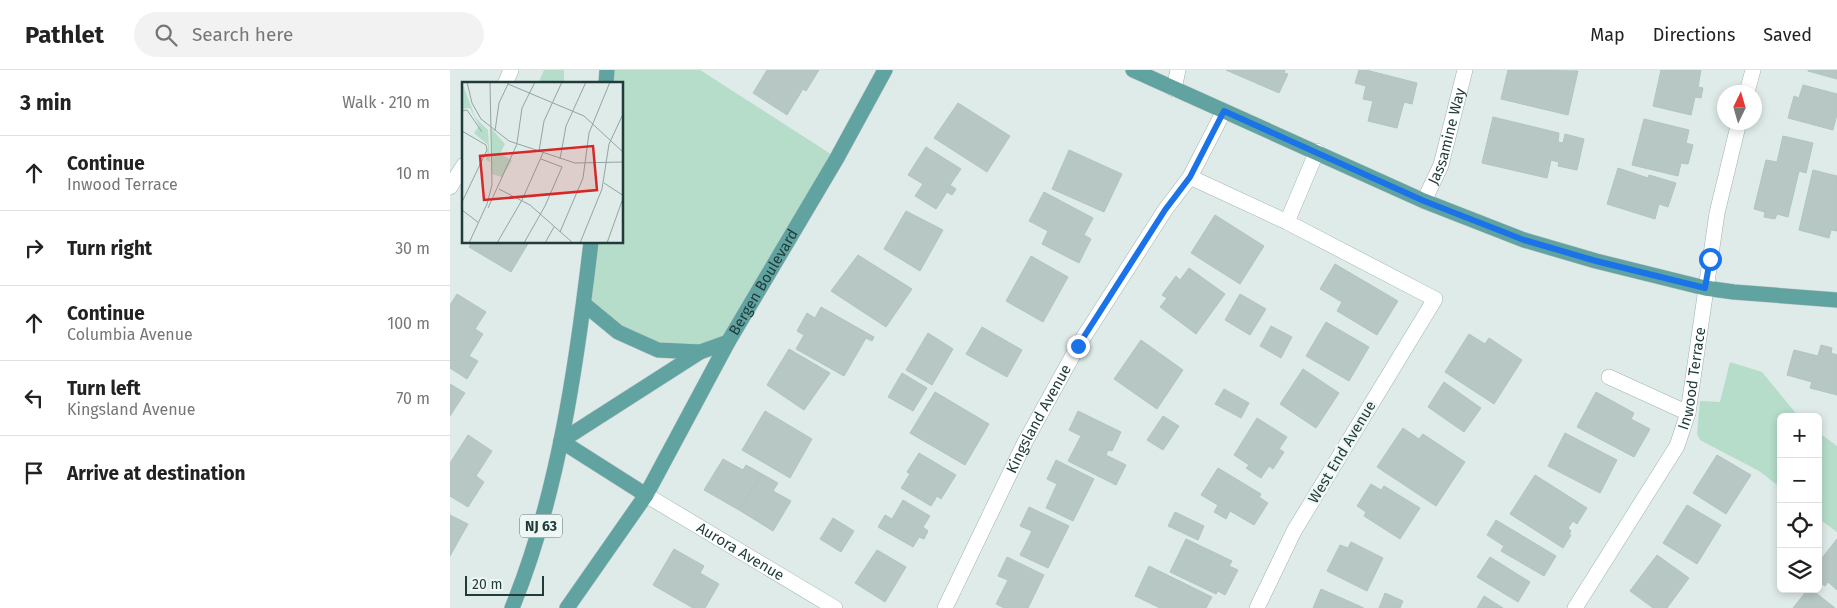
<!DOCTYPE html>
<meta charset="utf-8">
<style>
body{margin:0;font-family:"Fira Sans",sans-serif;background:#f2f2f2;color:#222}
.controls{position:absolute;right:15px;bottom:15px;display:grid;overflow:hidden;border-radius:8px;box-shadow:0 2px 8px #0003}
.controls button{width:45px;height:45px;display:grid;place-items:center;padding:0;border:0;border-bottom:1px solid #e0e0e0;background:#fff;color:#222;font:25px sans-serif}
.compass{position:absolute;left:1267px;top:15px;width:45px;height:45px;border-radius:50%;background:#fff;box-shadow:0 2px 8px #0003;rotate:5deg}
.scale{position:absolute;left:15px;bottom:12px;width:79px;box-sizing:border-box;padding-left:5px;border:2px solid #1f3b3a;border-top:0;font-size:14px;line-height:18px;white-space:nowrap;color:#1f3b3a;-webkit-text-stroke:4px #eff7f5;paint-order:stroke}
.stop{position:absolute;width:15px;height:15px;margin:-11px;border:4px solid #1a73e8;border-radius:50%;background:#fff}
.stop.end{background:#1a73e8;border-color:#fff;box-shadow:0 1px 5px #0008}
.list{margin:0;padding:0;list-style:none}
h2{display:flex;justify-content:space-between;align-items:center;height:65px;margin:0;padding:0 20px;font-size:21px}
h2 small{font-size:16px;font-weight:400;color:#767676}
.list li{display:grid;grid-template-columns:32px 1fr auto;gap:15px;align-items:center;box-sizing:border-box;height:75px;padding:0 20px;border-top:1px solid #e0e0e0}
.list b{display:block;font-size:19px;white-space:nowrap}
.list p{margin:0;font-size:16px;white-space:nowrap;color:#767676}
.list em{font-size:16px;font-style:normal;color:#767676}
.icon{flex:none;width:28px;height:28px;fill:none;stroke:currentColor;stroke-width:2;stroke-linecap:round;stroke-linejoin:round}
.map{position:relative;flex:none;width:1387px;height:538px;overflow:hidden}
header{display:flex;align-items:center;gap:30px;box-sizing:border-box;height:70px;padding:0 25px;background:#fff;border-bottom:1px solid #e0e0e0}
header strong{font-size:24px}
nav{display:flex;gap:28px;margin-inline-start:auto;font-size:18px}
.search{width:350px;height:45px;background:#f2f2f2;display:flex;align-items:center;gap:12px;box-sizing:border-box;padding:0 18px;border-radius:28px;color:#767676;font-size:19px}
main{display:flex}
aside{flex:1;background:#fff}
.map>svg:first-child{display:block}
.green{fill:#b6ddc9}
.building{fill:#b7c8c4;stroke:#b0c5c0}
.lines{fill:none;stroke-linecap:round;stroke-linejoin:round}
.street-casing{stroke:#a1b3b0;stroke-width:16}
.primary-casing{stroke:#c0c8c8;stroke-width:16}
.street{stroke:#fff;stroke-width:15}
.primary{stroke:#60a3a0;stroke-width:15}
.route{stroke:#1a73e8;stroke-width:6}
.labels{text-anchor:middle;stroke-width:5;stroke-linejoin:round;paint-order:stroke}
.shield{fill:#eff7f5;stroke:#5d7372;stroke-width:1}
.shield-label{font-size:14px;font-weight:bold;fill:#1f3b3a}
.street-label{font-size:15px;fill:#1f3b3a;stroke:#eff7f5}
.inset-road{fill:none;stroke:#92a5a2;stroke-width:1}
.view{fill:#d62828;fill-opacity:0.15;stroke:#d62828;stroke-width:2.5}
.inset-edge{fill:none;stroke:#1f3b3a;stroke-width:2.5}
</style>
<header>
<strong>Pathlet</strong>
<div class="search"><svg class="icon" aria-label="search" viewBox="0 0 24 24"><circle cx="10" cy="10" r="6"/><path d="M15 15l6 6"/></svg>Search here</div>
<nav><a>Map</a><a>Directions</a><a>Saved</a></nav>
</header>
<main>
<aside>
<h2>3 min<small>Walk · 210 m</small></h2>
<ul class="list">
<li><svg class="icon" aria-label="ahead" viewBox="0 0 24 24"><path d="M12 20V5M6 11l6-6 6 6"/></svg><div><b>Continue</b><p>Inwood Terrace</p></div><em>10 m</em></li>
<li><svg class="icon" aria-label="right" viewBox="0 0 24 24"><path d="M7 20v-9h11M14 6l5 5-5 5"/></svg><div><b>Turn right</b></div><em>30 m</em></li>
<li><svg class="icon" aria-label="ahead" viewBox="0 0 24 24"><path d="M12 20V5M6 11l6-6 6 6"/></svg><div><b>Continue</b><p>Columbia Avenue</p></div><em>100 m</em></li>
<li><svg class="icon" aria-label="left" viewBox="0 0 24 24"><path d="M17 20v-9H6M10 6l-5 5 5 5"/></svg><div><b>Turn left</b><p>Kingsland Avenue</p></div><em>70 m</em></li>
<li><svg class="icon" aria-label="arrive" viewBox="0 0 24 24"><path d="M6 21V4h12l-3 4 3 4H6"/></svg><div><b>Arrive at destination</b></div></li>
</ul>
</aside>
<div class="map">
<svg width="1387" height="538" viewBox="0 0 1387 538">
<rect width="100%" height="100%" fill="#deebe8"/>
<path class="green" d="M 94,0 L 114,0 L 114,14 L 88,14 Z
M 157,0 L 250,0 L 387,88 L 278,272 L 208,280 L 134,234 L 141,173 L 172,172 L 172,14 L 156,14 Z
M 1280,292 L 1312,302 L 1349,347 L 1331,347 L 1331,418 L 1309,401 L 1250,370 L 1247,364 L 1250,331 L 1270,332 Z
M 1368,362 L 1387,376 L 1387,462 L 1368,448 Z"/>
<path class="building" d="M 317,0 L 369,0 L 356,21 L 353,19 L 337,45 L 303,23 Z
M 776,0 L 835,0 L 834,3 L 838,4 L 829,23 Z
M 909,0 L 916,0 L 967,13 L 962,34 L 954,32 L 947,58 L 918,51 L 923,31 L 913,29 L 916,16 L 905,13 Z
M 1058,0 L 1128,1 L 1118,45 L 1051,29 Z
M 1211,0 L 1251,0 L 1248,17 L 1253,18 L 1251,28 L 1245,27 L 1241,45 L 1203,36 Z
M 1358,0 L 1387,0 L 1387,9 L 1358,1 Z
M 1353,15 L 1387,24 L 1387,44 L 1383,60 L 1338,48 L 1344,26 L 1349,28 Z
M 508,33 L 560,66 L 537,102 L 484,68 Z
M 1043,47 L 1109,63 L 1108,72 L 1113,73 L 1115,64 L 1134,69 L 1127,100 L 1108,96 L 1109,92 L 1101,90 L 1097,108 L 1032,93 Z
M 1194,49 L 1239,60 L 1236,73 L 1243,75 L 1238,94 L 1231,93 L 1228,106 L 1182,95 Z
M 1333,66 L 1363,73 L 1356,103 L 1349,101 L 1338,147 L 1327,144 L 1325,149 L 1314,147 L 1315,142 L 1304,139 L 1316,90 L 1327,92 Z
M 476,77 L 511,99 L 500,115 L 506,119 L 502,125 L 497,122 L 486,139 L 465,126 L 473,114 L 458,105 Z
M 619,80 L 672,104 L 654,142 L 602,119 Z
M 1168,98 L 1198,108 L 1199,105 L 1226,113 L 1218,137 L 1209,134 L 1205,149 L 1157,134 Z
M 1363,100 L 1387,106 L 1387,161 L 1381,160 L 1379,168 L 1349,160 Z
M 594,122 L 643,148 L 634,165 L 641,169 L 629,193 L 592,174 L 598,161 L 579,151 Z
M 456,141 L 493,160 L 470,201 L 434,179 Z
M 765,145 L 814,176 L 790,214 L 741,183 Z
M 22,172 L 79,172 L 61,202 L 19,177 Z
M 408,185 L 462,219 L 436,257 L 381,221 Z
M 581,186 L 618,207 L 593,252 L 556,231 Z
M 885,194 L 948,231 L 927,265 L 887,241 L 892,232 L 870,219 Z
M 739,198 L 775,224 L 746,264 L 710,237 L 717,228 L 712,225 L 726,206 L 730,210 Z
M 7,224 L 36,242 L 25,259 L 33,264 L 19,286 L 28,291 L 17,309 L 0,298 L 0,235 Z
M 790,224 L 816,239 L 800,265 L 775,250 Z
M 371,237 L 424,267 L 422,271 L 416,268 L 394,306 L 346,279 L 354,265 L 347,261 L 357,243 L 365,248 Z
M 876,252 L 919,277 L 899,311 L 856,286 Z
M 821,256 L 842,267 L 831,288 L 810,276 Z
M 532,257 L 572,280 L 557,307 L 516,284 Z
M 478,263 L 503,279 L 482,315 L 456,300 Z
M 1019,264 L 1035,274 L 1039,268 L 1072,290 L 1044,334 L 995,302 Z
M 691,270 L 733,300 L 707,339 L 664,309 Z
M 1371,275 L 1382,278 L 1381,283 L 1387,285 L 1387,325 L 1360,318 L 1362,312 L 1337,305 L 1344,280 L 1368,286 Z
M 339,279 L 380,303 L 354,340 L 317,315 Z
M 853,299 L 889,323 L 866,358 L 830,334 Z
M 452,303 L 477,318 L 463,341 L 438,327 Z
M 994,312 L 1031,338 L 1014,362 L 978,337 Z
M 0,314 L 15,323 L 0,346 Z
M 774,319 L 799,333 L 791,348 L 765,334 Z
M 485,322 L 539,354 L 515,395 L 460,363 Z
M 1146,322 L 1184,343 L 1181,349 L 1200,359 L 1184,387 L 1127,357 Z
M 315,341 L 362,369 L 340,408 L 292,380 Z
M 628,341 L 671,362 L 662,381 L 658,380 L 656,385 L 676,395 L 666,415 L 618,391 L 631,366 L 619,360 Z
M 713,346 L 729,356 L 713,380 L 697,370 Z
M 807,348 L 837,367 L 829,379 L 834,382 L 823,399 L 819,396 L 811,408 L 796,398 L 799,395 L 784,385 Z
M 953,358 L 969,369 L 973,364 L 1015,392 L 986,436 L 927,397 Z
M 1115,363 L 1167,390 L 1150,423 L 1098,396 Z
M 18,365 L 42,381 L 26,406 L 34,412 L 18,437 L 0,426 L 0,393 Z
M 469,383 L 506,405 L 491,429 L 487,426 L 481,436 L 451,418 L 460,404 L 457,402 Z
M 1267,385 L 1301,405 L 1276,444 L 1243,423 Z
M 273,389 L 293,400 L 296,395 L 312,404 L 289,440 L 254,420 Z
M 606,390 L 644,409 L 623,451 L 596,438 L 607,414 L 597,409 Z
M 768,398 L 811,424 L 809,427 L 818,433 L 804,455 L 780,441 L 776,449 L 764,442 L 768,435 L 751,425 Z
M 312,404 L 328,413 L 323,421 L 341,431 L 323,461 L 289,440 Z
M 1085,405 L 1137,438 L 1127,454 L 1123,451 L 1118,458 L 1121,461 L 1119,464 L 1121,465 L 1113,478 L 1060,444 Z
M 921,414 L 931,420 L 934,416 L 970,438 L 950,469 L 914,446 L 916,442 L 907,436 Z
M 453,430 L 480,446 L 473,457 L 478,461 L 474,469 L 469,467 L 463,477 L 428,457 L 435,445 L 442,449 Z
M 1237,435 L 1271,455 L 1247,494 L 1213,473 Z
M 579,437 L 619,456 L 598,498 L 570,485 L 582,461 L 570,456 Z
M 725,442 L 754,456 L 748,470 L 718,456 Z
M 0,445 L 18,454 L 0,486 Z
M 383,448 L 404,461 L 391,482 L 370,469 Z
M 1046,450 L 1106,486 L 1094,506 L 1051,481 L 1054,476 L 1037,465 Z
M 736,469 L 782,491 L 779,496 L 788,500 L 775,525 L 768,521 L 766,524 L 720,502 Z
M 1387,469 L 1387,520 L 1378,512 L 1375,516 L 1368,511 L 1368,493 Z
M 901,472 L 933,488 L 917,521 L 877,501 L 890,475 L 898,478 Z
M 224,479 L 254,496 L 250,503 L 269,514 L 255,538 L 243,538 L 203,515 Z
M 427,480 L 456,497 L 435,532 L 405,513 Z
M 1207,485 L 1239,508 L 1217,538 L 1203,538 L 1180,521 Z
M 557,487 L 594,505 L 578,538 L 554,538 L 546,534 L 558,510 L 548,506 Z
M 1040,487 L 1080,512 L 1068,532 L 1027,507 Z
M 699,496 L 762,527 L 756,538 L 710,538 L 685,526 Z
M 871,519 L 914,538 L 863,538 Z
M 1358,519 L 1361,519 L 1385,538 L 1343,538 Z
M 935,523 L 953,531 L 950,538 L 929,538 Z
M 1034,526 L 1053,538 L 1027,538 Z"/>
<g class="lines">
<defs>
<g id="street">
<path d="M 55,14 L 61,0"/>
<path d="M 724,19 L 728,0"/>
<path d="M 1297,22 L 1303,0"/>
<path d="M 740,107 L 837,152 L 985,229 L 844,461 L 807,538"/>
<path d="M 0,117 L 14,95"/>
<path id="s1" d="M 974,131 L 991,95 L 1015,0"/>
<path d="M 837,152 L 867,81"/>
<path d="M 1159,307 L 1238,343"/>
<path id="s2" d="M 196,425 L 385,538"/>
<path id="s3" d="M 495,538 L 575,372 L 628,276 L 715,140 L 740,107 L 774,41"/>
<path id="s4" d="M 1125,538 L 1227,376 L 1238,343 L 1267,143 L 1289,52"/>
</g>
<g id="primary">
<path d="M 683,0 L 974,131 L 1074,170 L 1146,191 L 1255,218 L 1284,222 L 1387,230"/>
<path d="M 156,14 L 157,0"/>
<path d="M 134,234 L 168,262 L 208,280 L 250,282"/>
<path d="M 111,371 L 250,282 L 278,272"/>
<path d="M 111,371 L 196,425"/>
<path d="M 62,538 C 108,426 127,293 141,172"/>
<path id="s5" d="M 117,538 L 196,425 L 278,272 L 387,88 L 435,0"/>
</g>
</defs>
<use href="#street" class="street-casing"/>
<use href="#primary" class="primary-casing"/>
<use href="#street" class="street"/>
<use href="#primary" class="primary"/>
</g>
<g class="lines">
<path class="route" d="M 628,276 L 715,140 L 740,107 L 774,41 L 974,131 L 1074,170 L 1146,191 L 1255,218 L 1260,189"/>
</g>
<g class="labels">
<rect class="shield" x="70" y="444.5" width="42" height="23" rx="4"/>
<g class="shield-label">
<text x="91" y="461">NJ 63</text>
</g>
<g class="street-label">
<text dy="5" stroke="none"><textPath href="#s1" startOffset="69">Jassamine Way</textPath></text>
<text dy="5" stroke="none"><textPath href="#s5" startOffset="381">Bergen Boulevard</textPath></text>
<text dy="5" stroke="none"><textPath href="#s4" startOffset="261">Inwood Terrace</textPath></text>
<text dy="5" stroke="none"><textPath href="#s3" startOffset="211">Kingsland Avenue</textPath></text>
<text transform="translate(892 382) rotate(-59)" y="5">West End Avenue</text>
<text dy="5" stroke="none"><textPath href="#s2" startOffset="110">Aurora Avenue</textPath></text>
</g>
</g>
<g transform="translate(12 12)">
<rect width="161" height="161" fill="#deebe8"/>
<path d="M 0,0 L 13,35 L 26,48 L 28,80 L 24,78 L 26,63 L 12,51 L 17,44 L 8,26 L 0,27 ZM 29,46 L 43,62 L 38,72 L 50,78 L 40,95 L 30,92 Z" fill="#b6ddc9"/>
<path class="inset-road" d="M 5,0 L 10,21 L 19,37 L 47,59 L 113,81 L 162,80M 46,2 L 122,34 L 162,71M 0,29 L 5,28 L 20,50M 0,49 L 24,63 L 25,68 L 0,120M 33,49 L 37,21 L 47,0M 55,61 L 60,26 L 73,0M 77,69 L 82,39 L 100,0M 98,77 L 104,44 L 124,0M 142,101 L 162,114M 37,107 L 68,123 L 111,161M 26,126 L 55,62M 0,128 L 17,141M 98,150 L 121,96 L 127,51 L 148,0M 7,161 L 25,122 L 30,103 L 28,0M 35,161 L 60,118 L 81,71M 62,161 L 83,124 L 100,85 L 79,77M 83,161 L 92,145M 118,161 L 140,107 L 147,62 L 162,30M 145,161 L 160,119"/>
<path class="view" d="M 131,64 L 135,108 L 22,118 L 18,74 Z"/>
<rect width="161" height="161" class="inset-edge"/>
</g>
</svg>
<div class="controls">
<button>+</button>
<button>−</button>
<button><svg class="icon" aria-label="locate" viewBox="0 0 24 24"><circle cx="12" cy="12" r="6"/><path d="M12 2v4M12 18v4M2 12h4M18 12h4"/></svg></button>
<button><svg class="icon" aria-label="layers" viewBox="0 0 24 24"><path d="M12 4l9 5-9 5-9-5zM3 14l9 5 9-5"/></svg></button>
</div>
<svg class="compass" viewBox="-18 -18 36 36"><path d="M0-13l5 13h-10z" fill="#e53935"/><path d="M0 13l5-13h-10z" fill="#767676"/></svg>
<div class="scale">20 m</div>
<div class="stop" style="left:1260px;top:189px"></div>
<div class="stop end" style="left:628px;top:276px"></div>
</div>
</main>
